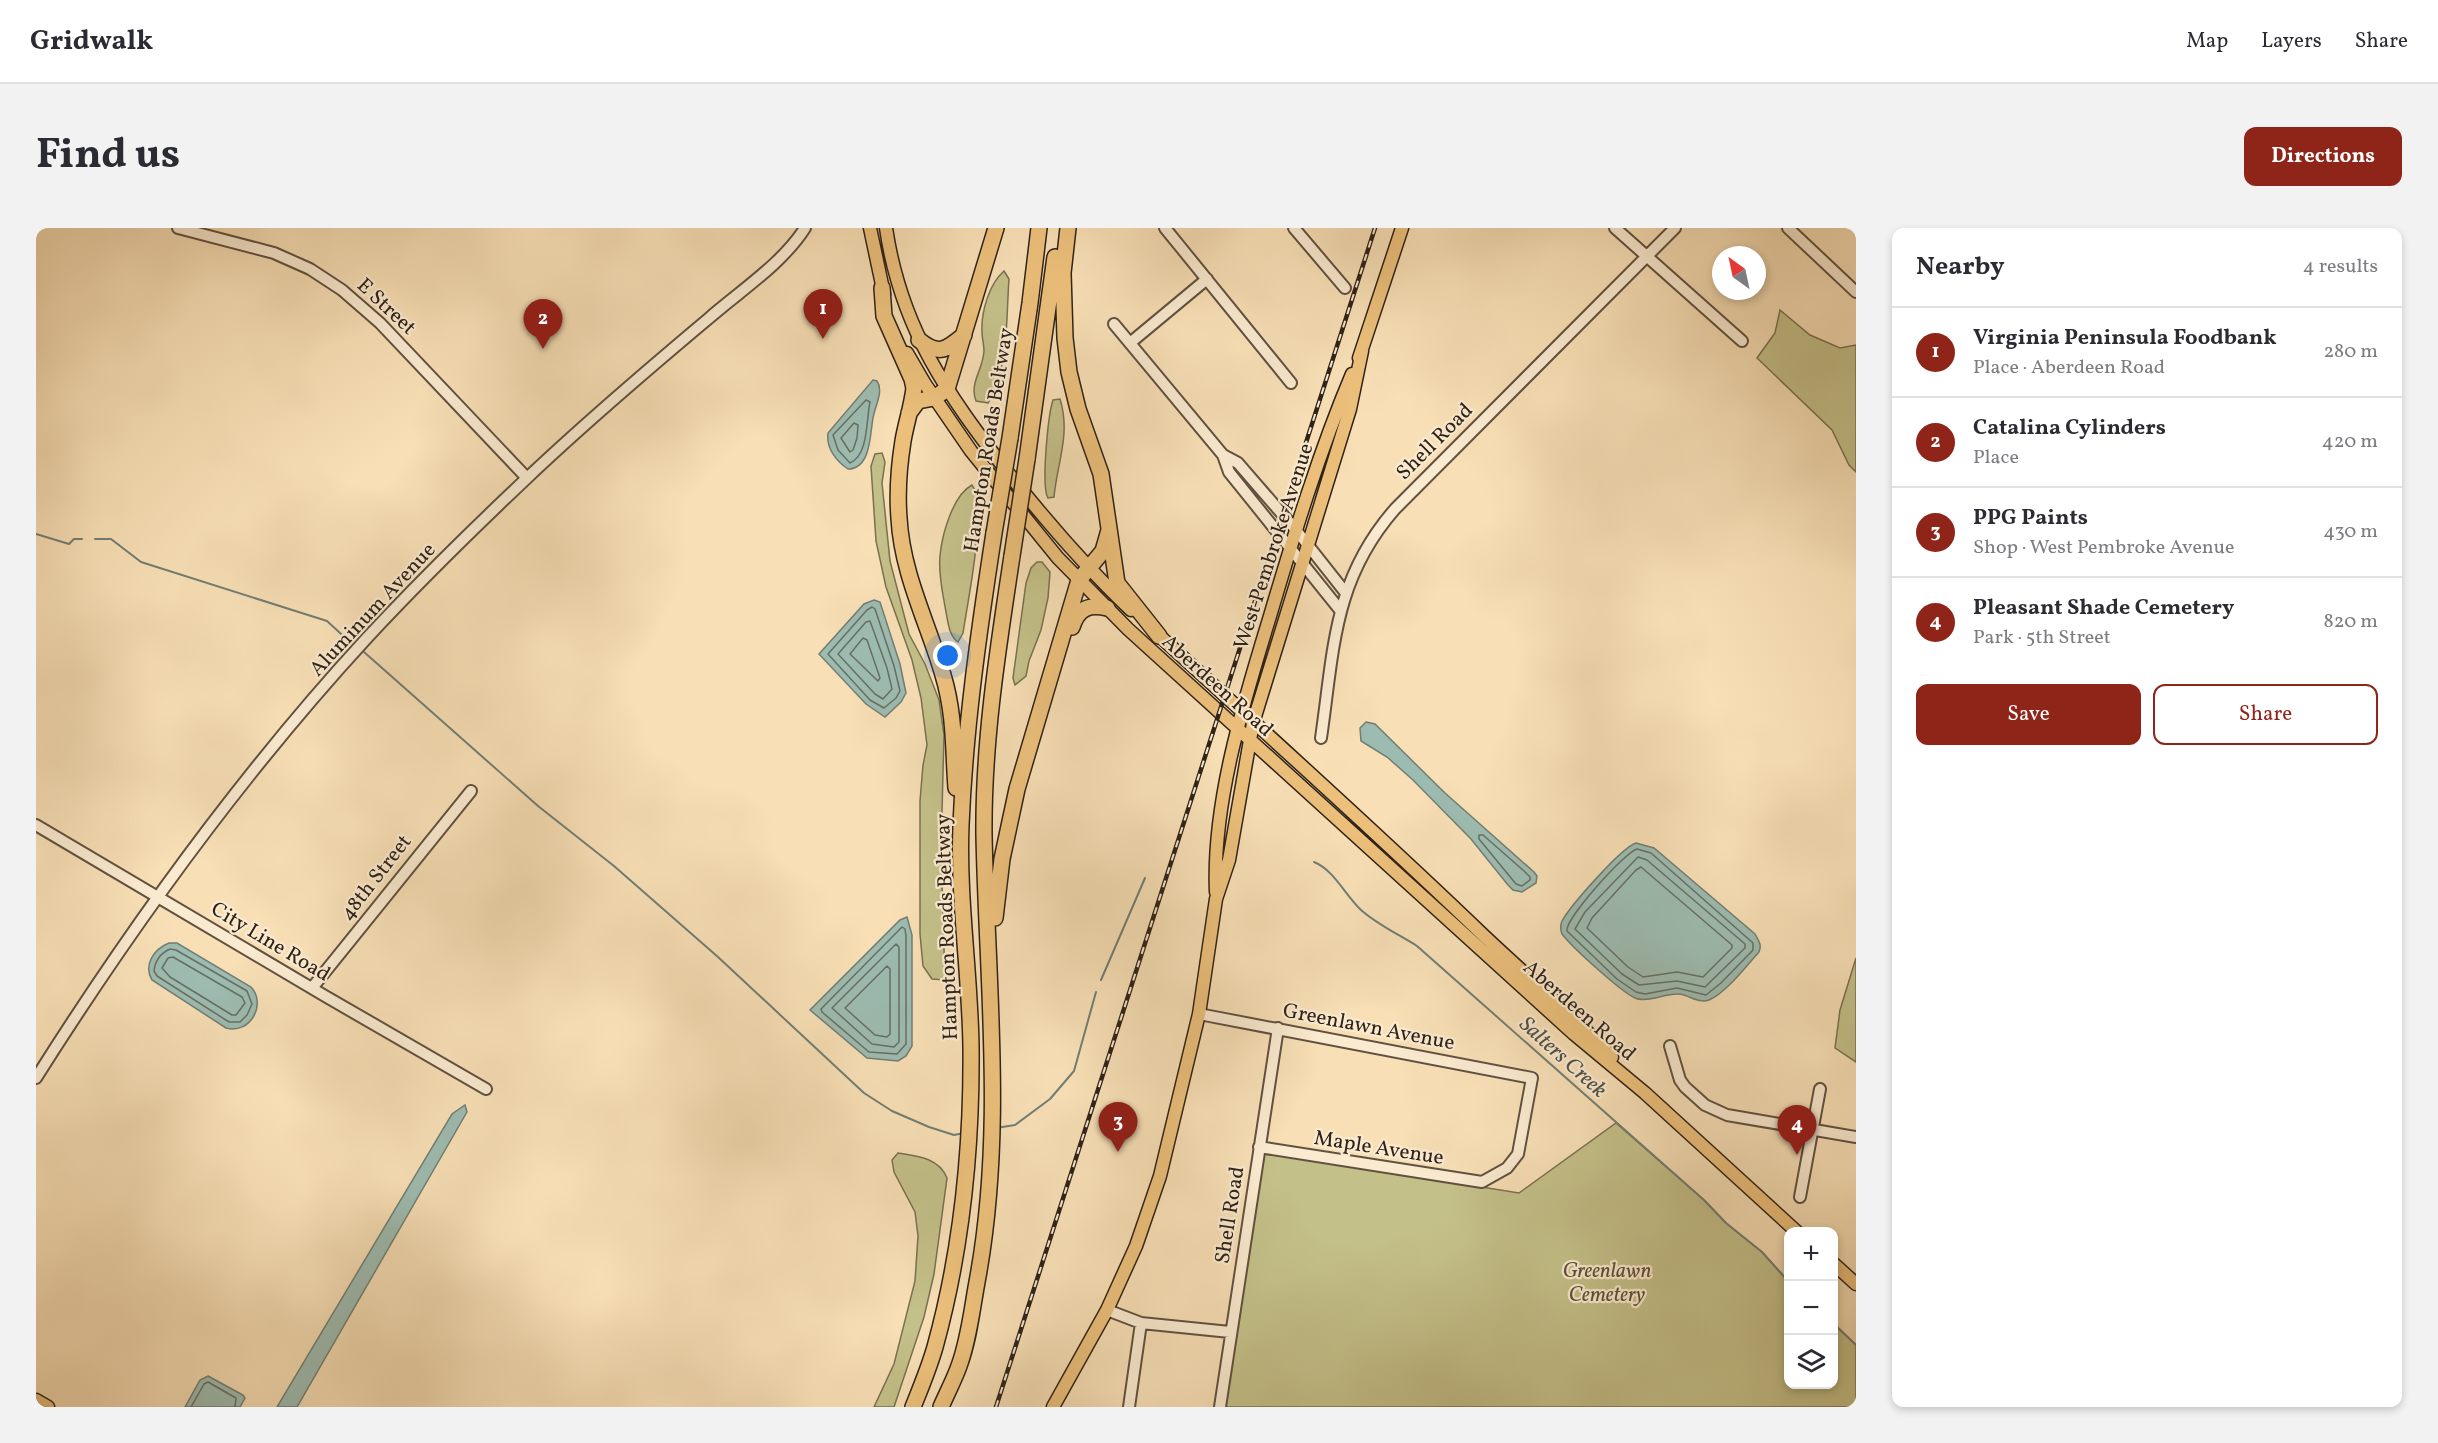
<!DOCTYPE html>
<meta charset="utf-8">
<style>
body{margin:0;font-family:Vollkorn,serif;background:#f2f2f3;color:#2b2b33}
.controls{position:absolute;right:18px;bottom:18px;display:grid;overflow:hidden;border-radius:12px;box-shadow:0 3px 9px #0003}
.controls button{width:54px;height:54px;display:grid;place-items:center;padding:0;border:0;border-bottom:2px solid #e1e1e2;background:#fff;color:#2b2b33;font:30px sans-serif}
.compass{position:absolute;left:1676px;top:18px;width:54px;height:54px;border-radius:50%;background:#fff;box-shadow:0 3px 9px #0003;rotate:327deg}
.you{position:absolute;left:912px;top:428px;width:21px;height:21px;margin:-15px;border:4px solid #fff;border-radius:50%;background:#1a73e8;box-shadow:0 0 0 9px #1a73e833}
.badge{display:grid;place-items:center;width:39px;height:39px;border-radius:50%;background:#8f2418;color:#fff;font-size:20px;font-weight:700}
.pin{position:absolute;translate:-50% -50px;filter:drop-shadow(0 2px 3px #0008)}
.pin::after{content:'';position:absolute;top:32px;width:21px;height:18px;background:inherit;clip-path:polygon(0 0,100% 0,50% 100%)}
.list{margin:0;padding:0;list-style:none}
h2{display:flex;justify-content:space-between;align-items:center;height:78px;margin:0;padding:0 24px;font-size:26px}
h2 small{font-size:20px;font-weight:400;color:#7c7c81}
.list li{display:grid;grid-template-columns:39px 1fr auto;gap:18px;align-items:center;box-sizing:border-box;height:90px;padding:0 24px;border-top:2px solid #e1e1e2}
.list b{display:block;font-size:22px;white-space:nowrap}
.list p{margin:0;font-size:20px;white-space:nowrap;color:#7c7c81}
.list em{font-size:20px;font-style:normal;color:#7c7c81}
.actions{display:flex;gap:12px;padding:18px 24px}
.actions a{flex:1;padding:14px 0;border:2px solid #8f2418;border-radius:12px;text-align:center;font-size:21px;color:#8f2418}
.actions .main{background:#8f2418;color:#fff}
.icon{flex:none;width:33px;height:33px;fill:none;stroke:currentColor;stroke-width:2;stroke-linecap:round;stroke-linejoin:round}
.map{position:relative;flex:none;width:1820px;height:1179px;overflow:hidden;border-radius:12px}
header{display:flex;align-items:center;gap:36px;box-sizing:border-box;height:84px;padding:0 30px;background:#fff;border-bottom:2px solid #e1e1e2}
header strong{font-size:28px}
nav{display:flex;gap:33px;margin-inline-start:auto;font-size:21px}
.intro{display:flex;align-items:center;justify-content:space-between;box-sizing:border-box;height:144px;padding:0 36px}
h1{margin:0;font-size:42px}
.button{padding:15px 27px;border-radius:12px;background:#8f2418;color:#fff;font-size:21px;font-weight:700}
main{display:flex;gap:36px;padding:0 36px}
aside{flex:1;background:#fff;border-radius:12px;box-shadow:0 3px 9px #0003}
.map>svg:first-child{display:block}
.green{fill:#c4c089;stroke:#797150;stroke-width:1.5}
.water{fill:#9dbcb1;stroke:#717e74;stroke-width:1.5}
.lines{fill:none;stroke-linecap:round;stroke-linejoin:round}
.shore{stroke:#666f64;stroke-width:1.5}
.stream{stroke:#717e74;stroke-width:2}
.minor-casing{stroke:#605140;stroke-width:14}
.major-casing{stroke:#2e2218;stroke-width:15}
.highway-casing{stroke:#2e2218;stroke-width:18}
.minor{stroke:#faead0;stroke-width:10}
.major{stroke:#ecc07b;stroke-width:12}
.highway{stroke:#ecc07b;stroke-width:15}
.rail-casing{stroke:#2e2218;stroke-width:4.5}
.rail{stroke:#faead0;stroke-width:2;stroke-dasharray:7;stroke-linecap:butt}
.highway-bridge-casing{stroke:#2e2218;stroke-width:18;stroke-linecap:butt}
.highway-bridge{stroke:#ecc07b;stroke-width:15}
.labels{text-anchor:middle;stroke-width:4.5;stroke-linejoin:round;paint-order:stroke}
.street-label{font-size:21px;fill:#2e2218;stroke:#faead0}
.park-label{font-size:21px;font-style:italic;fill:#5b513a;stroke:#faead0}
.water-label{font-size:22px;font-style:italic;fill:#4f5046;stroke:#faead0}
</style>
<header>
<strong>Gridwalk</strong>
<nav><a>Map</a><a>Layers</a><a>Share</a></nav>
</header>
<div class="intro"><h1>Find us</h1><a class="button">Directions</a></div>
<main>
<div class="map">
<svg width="1820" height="1179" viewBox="0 0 1820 1179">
<rect width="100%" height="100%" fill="#f8dfb6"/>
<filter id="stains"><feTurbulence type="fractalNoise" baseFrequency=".00333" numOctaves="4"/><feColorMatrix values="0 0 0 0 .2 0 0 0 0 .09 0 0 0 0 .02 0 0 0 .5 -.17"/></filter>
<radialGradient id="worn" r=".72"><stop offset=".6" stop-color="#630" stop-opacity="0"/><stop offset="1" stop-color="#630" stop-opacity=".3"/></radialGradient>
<path class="green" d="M 968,43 L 973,51 C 970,92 973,140 952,175 L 940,173 C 933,155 947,142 948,123 C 948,117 946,111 946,104 C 945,84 953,56 968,43 Z
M 1744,82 L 1774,107 L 1804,120 L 1820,117 L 1820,244 L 1813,237 L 1796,202 L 1721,130 L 1739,105 Z
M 1024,171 C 1035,206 1021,235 1018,269 L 1012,270 C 1005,259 1012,187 1017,172 Z
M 846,225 L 849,234 L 846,255 L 854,333 L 873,406 L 889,436 L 903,472 L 908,507 L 905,622 L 909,752 L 896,751 L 887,738 L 884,706 L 884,573 L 887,537 L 891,517 L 885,470 L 876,432 L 850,359 L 840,313 L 835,238 L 839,226 Z
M 936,257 C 952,277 931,377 927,405 L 922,414 C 913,408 912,394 910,384 C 907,367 902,346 904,328 C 906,306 917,267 936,257 Z
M 1001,334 L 1006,334 L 1014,344 L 1012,370 L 1005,402 L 993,433 L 990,448 L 979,457 L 977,450 L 990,355 L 995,340 Z
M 1820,730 L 1820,834 L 1799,820 L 1804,782 Z
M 1580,895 L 1668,972 L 1690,995 L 1726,1024 L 1752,1053 L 1752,1156 L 1798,1156 L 1798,1096 L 1820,1117 L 1820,1179 L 1189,1179 L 1226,924 L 1483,965 Z
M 862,925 C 882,928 903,930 911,950 L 898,1046 L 888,1089 L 858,1179 L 838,1179 L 858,1136 L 879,1053 L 882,1008 L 879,984 L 858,944 L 856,932 Z"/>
<path class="water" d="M 837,152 L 841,153 C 848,163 839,178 837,190 C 834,206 835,241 812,241 C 800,233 790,220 792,205 Z
M 838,372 L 844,374 L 864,436 L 870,465 L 865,474 L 849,489 L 830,476 L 783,426 L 828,376 Z
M 1330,494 L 1339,496 L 1409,565 L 1498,644 L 1501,648 L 1500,655 L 1486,664 L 1477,662 L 1472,657 L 1435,611 L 1377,552 L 1351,529 L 1325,513 L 1324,500 Z
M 1600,615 L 1618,620 L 1719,706 C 1723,713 1726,717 1723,724 C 1711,737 1690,765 1673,772 C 1663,776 1653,767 1643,766 C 1629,765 1616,774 1602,771 C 1590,769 1535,718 1526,706 C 1524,701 1524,698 1526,693 C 1535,677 1585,620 1600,615 Z
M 871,689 L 876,707 L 876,818 L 870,828 L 862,833 L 831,830 L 774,782 L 864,692 Z
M 133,715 L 141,715 L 215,759 C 231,776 214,807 190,800 L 116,752 C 107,737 118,721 133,715 Z
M 429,877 L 431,884 L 261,1179 L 241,1179 L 416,886 Z
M 172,1148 L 207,1167 L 209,1170 L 204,1179 L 149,1179 L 164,1152 Z"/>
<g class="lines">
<path class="shore" d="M 830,172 L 834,174 C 830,191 833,227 814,235 L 802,222 L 797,207 Z
M 818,195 L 822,197 L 821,210 L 817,222 L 814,224 L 805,210 Z
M 836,379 L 839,381 L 858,438 L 864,463 L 860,470 L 848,480 L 834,472 L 792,426 L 831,382 Z
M 834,393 L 851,440 L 856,461 L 847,471 L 839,466 L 802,426 L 830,394 Z
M 827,410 L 831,412 L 844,450 L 842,453 L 814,426 Z
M 1443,607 L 1447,607 L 1488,643 L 1494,649 L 1494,652 L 1486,658 L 1480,656 L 1443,611 Z
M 1601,621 L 1615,625 L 1717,715 L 1717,722 L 1685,755 L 1670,767 L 1641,760 L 1609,766 L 1600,764 L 1581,751 L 1531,703 C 1529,691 1588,625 1601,621 Z
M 1602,629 L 1611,632 L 1709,716 L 1709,720 L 1669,759 L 1641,753 L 1603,757 L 1586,746 L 1539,701 L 1549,684 Z
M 1605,639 L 1696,717 L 1696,720 L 1667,749 L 1641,744 L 1607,749 L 1592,739 L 1551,700 L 1556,690 L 1600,642 Z
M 866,699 L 869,701 L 870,708 L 870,816 L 861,826 L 833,824 L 786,784 L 785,781 Z
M 860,716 L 863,719 L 863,814 L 858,819 L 836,816 L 796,780 Z
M 134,721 L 140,722 L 211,763 L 216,776 L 211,787 L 204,794 L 193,794 L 121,748 L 118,743 C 119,733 125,725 134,721 Z
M 137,729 L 206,769 L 209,775 L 200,787 L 196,787 L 134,749 L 126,740 L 132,730 Z
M 851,738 L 854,741 L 854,806 L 851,809 L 839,807 L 809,780 Z
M 155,1179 L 168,1156 L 172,1154 L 200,1170 L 199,1179"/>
<path class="stream" d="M 0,306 L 33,316 L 38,311 L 46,311
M 59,311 L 75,311 L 105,334 L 291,393 L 316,416
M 328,424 L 502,578 L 578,638 L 682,729 L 828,865 L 856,883 L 893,899 L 918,907 L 928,905
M 1278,634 C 1298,642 1309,667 1325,682 C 1342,697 1362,706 1381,718 L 1668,972 L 1690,995 L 1726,1024 L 1752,1053
M 1065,752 L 1109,650
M 960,900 L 979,897 L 1014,871 L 1038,843 L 1060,764
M 1798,1096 L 1820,1117"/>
<defs>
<path id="minor" d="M 142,0 L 238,25 L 274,41 L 306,62 L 344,95 L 491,250
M 1129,0 L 1255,155
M 1258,0 L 1309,60
M 1579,0 L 1706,113
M 1752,0 L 1820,64
M 1078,96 L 1187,227 L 1193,244 L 1304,382
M 1094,115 L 1171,51
M 1187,227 L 1202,235 L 1260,302 L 1309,364
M 1285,510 C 1298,421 1297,352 1359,281 L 1639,0
M 0,597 L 289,768 L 450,861
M 276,760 L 435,563
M 1163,786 L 1496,850 L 1482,926 L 1471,940 L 1446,954 L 1223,919
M 1634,818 L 1644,852 L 1649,859 L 1669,877 L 1691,887 L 1820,909
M 0,850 C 98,695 206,546 330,411 C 381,356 435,303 490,251 C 548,196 610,143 672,91 C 704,63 746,36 769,0
M 1764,969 L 1784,861
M 1071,1082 L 1105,1095 L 1194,1104
M 1093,1179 L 1105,1095
M 1184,1179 L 1242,800"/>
<path id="major" d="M 834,0 L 848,66
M 850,0 C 865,102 912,167 973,246 C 1011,294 1051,340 1095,382
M 871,125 L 889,156 L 935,223 L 1022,330 L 1092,401 L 1538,806 L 1609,865 L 1761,1004
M 1323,130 L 1366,0
M 1117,402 C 1226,502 1337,601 1444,704 C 1488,746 1535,785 1576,829
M 1180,664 C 1176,575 1208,473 1234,388 C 1258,307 1283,224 1316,146
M 1798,1036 L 1820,1056
M 0,1172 L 12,1179
M 1017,1179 L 1071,1082 L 1100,1018 L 1124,948 L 1163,786 L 1180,671 L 1193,632 L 1217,495 L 1314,181 L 1326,123"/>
<path id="highway" d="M 1032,0 L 1027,45 L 1029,110 L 1033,144 L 1042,181 L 1065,246 L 1081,355 L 1123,408
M 846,60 L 848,88 L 876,151 L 878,160 C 876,178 870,195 867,213 C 863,238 861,265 863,290 C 866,346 892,395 907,447 C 919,487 917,520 920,560
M 883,112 C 903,128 910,122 928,107
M 873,185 L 882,173 L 898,170 L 911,161 L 960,0
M 974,210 L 994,75 L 1003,0
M 991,231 L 1019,29
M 1036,399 C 1042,380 1053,376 1071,380
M 959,690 L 966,631 L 981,561 L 1043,352 L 1067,323 L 1073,302
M 877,1179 C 885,1159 893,1140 899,1119 C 926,1021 936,921 935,819 C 934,745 922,671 925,597 C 929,499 943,402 958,305
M 905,1179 C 911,1165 918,1152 923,1138 C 933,1111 936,1081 941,1054 C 969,904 951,758 948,607 C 947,514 962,420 976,328"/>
</defs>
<use href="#minor" class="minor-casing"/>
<use href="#major" class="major-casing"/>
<use href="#highway" class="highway-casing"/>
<use href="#minor" class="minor"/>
<use href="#major" class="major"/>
<use href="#highway" class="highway"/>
<defs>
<path id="rail" d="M 960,1179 L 1339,0"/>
</defs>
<use href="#rail" class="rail-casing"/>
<use href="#rail" class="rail"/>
<defs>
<path id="highway-bridge" d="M 958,305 L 974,210
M 976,328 L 991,231"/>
</defs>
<use href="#highway-bridge" class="highway-bridge-casing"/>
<use href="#highway-bridge" class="highway-bridge"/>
</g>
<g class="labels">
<g class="street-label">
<text transform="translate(351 78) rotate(43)" y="7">E Street</text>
<text transform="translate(952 212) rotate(-81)" y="7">Hampton Roads Beltway</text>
<text transform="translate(1398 213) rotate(-45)" y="7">Shell Road</text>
<text transform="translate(1237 318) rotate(-72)" y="7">West Pembroke Avenue</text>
<text transform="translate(336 381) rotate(-47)" y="7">Aluminum Avenue</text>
<text transform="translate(1182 457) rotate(42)" y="7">Aberdeen Road</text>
<text transform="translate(339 649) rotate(-52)" y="7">48th Street</text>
<text transform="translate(910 699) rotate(-92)" y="7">Hampton Roads Beltway</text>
<text transform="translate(235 713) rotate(31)" y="7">City Line Road</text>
<text transform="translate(1544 782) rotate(41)" y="7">Aberdeen Road</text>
<text transform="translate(1333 798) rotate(11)" y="7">Greenlawn Avenue</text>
<text transform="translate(1343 919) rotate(9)" y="7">Maple Avenue</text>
<text transform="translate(1193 987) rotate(-81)" y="7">Shell Road</text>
</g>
<g class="park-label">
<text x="1571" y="1049">Greenlawn<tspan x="1571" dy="24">Cemetery</tspan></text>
</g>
<g class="water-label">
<text transform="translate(1528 828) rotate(42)" y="8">Salters Creek</text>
</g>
</g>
<rect width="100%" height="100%" filter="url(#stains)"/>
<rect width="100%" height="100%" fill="url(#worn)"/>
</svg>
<div class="controls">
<button>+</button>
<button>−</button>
<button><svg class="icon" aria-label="layers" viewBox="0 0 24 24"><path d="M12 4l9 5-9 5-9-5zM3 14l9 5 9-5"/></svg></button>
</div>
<svg class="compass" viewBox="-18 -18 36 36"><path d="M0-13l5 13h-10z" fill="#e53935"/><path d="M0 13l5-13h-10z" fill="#7c7c81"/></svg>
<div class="you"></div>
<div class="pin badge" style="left:787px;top:111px">1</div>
<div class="pin badge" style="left:507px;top:121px">2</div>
<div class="pin badge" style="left:1082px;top:924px">3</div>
<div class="pin badge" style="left:1761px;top:927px">4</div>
</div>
<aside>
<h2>Nearby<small>4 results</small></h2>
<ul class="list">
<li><span class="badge">1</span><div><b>Virginia Peninsula Foodbank</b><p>Place · Aberdeen Road</p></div><em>280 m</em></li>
<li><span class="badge">2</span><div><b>Catalina Cylinders</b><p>Place</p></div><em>420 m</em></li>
<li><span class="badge">3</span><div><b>PPG Paints</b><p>Shop · West Pembroke Avenue</p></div><em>430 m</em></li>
<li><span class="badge">4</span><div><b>Pleasant Shade Cemetery</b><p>Park · 5th Street</p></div><em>820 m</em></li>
</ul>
<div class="actions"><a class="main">Save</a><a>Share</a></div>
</aside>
</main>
